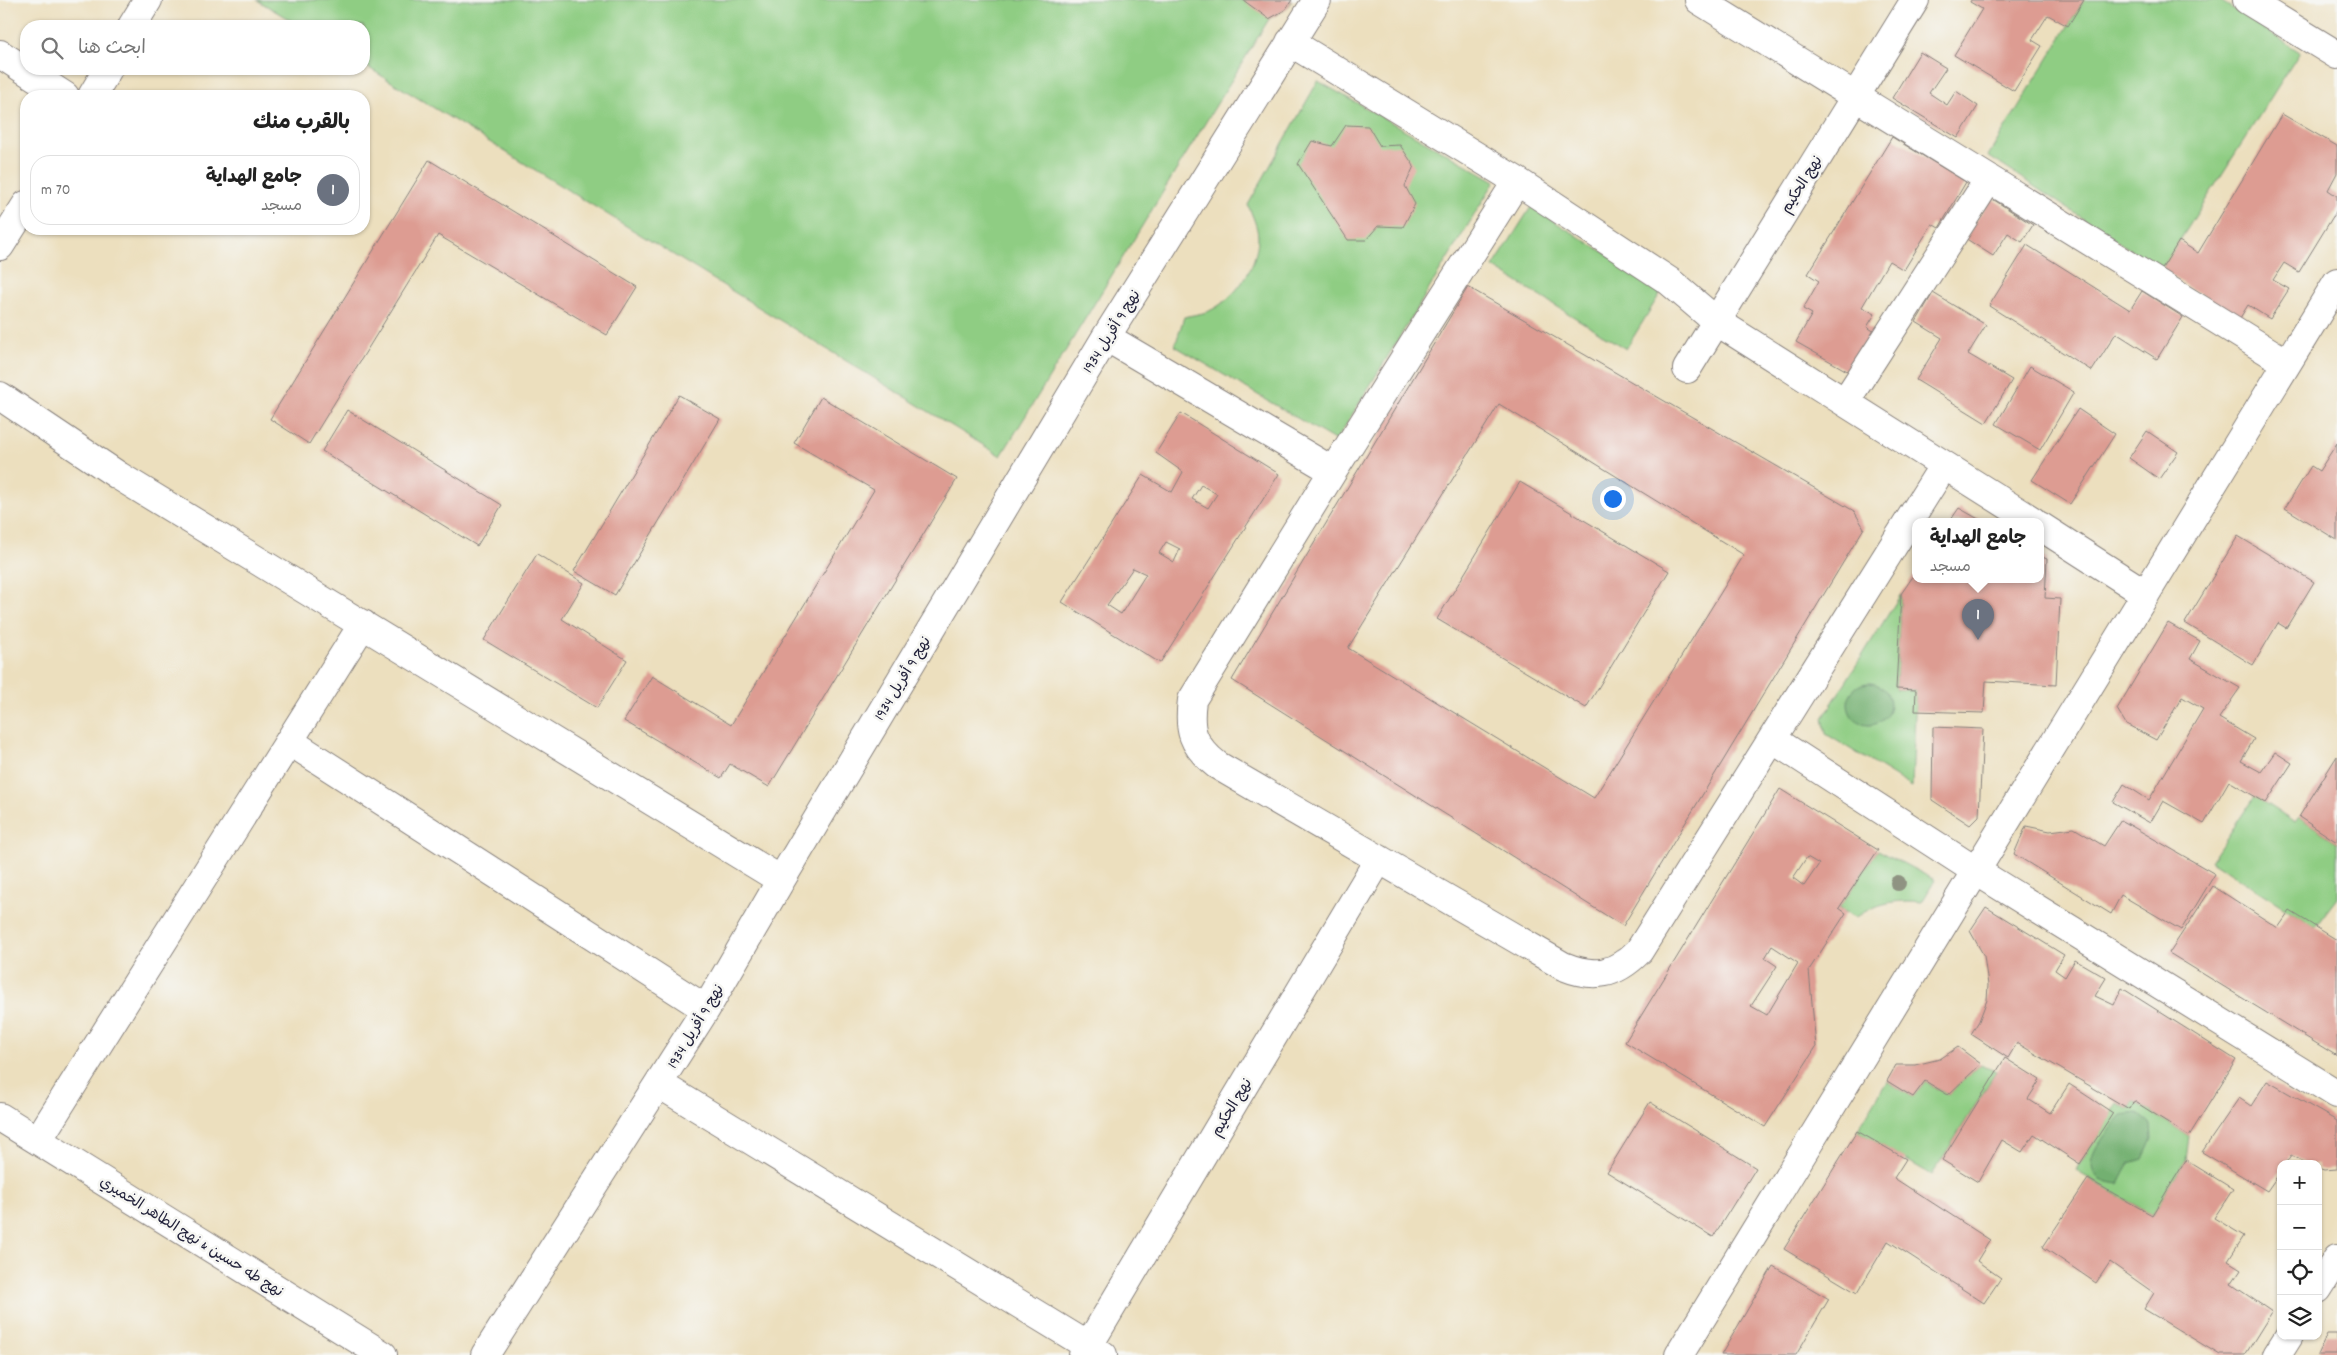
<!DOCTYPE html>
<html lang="ar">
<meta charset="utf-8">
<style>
body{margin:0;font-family:Dekko,"Playpen Sans Arabic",sans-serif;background:#f6f6f6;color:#222;direction:rtl}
.controls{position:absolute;right:15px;bottom:15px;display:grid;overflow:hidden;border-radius:10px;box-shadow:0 1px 4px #0004}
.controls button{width:45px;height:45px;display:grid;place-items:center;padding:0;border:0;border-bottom:1px solid #e0e0e0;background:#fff;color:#222;font:25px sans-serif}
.you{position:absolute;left:1612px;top:498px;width:18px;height:18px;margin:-12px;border:4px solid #fff;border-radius:50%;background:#1a73e8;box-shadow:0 0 0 8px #1a73e833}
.badge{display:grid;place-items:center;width:32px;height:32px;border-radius:50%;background:#d1495b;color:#fff;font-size:16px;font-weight:700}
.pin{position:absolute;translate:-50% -41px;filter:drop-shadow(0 1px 2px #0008)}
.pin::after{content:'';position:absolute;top:26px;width:18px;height:15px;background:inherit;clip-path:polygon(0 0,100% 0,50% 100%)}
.popup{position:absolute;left:1912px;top:518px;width:132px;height:65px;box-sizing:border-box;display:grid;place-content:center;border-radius:10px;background:#fff;filter:drop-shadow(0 1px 4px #0005);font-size:16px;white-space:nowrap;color:#767676}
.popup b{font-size:19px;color:#222}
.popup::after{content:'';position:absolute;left:50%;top:100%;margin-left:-10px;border:10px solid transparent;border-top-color:#fff}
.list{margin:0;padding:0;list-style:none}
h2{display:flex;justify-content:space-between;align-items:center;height:65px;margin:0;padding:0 20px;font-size:21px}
h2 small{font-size:16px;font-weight:400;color:#767676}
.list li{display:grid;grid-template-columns:32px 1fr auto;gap:15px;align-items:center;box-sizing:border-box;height:70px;margin:0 10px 10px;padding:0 10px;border:1px solid #e0e0e0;border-radius:20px}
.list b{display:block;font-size:19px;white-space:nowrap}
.list p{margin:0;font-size:16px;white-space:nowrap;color:#767676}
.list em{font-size:16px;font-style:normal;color:#767676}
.icon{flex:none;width:28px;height:28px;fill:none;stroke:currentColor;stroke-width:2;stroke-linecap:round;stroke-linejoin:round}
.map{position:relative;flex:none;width:2337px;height:1355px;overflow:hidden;direction:ltr}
.search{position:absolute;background:#fff;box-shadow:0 1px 4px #0004;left:20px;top:20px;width:350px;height:55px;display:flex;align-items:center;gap:12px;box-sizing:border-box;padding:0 18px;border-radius:20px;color:#767676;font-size:19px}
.panel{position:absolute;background:#fff;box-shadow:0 1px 4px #0004;left:20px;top:90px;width:350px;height:145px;border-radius:20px;direction:rtl}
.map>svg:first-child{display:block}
.green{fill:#8fcd83;stroke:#58785f}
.forest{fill:#73b071;stroke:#4a6956}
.building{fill:#dd9c92;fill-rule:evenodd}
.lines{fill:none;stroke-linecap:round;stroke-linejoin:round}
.minor-casing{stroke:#87807c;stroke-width:30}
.minor{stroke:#fff;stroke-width:28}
.tree{fill:#8f9382}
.labels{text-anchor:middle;stroke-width:5;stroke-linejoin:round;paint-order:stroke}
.street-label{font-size:15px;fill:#22223b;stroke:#f6f6f2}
</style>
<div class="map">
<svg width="2337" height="1355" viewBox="0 0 2337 1355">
<rect width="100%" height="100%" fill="#f6f6f2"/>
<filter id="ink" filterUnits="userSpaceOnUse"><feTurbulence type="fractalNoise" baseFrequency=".02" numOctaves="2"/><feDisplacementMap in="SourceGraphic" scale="10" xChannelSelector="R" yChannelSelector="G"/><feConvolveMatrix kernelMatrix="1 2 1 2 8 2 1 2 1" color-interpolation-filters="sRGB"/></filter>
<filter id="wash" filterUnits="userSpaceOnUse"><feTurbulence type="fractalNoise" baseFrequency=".0096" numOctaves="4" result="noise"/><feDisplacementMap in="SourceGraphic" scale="20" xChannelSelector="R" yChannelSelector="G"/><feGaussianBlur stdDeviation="1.12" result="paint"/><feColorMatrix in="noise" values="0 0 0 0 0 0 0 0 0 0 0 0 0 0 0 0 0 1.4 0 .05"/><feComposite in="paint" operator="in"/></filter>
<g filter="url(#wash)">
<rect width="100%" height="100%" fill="#ecdfbe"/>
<path class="green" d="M 257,0 L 1292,0 L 1285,10 L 1269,19 L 1001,456 L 364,65 L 364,26 L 300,26 Z
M 2084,0 L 2219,0 L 2300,52 L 2161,270 L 1988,156 Z
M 1318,81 L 1495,181 L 1336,441 L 1175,346 L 1184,317 C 1192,315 1200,314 1207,312 C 1235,300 1257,268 1258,238 C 1258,227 1252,215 1248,205 Z
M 1531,207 L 1663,289 L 1626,349 L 1493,267 Z
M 1901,594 L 1896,689 L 1916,690 L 1912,787 L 1826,734 L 1823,718 Z
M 2255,796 L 2295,822 L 2299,817 L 2337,842 L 2337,898 L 2315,927 L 2211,861 Z
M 1878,850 L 1935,880 L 1922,902 C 1897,899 1875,903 1856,918 L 1839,908 Z
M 1981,1064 L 1996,1072 L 1932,1175 L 1857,1131 L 1887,1081 L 1913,1097 L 1925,1081 L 1948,1095 Z
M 2134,1101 L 2189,1136 L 2186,1160 L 2152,1215 L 2076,1171 L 2118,1103 L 2129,1109 Z"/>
<path class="forest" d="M1848 704a21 21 0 1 1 42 0a21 21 0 1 1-42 0Z
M 2137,1113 L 2151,1125 L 2152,1139 L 2143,1159 L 2130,1163 L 2119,1184 C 2067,1178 2103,1136 2122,1115 Z"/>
<g id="blocks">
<path class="building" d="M 1243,0 L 1292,0 L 1285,10 L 1269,19 Z
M 1971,0 L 2084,0 L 2068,26 L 2048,15 L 2032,40 L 2042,46 L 2014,91 L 1954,55 L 1982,9 L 1970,2 Z
M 1920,52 L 1946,68 L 1929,93 L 1947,105 L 1956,91 L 1978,106 L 1958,138 L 1892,98 Z
M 2282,114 L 2337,146 L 2337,173 L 2328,190 L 2337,196 L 2337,210 L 2299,272 L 2284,263 L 2273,280 L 2289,289 L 2270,319 L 2248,305 L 2240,318 L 2161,270 L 2179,241 L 2198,253 Z
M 1346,125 L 1368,126 L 1380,146 L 1400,145 L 1414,166 L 1405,186 L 1415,204 L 1403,227 L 1378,226 L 1366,240 L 1348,240 L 1298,164 L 1312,141 L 1332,146 Z
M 1892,137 L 1966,182 L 1939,228 L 1932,224 L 1904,270 L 1889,261 L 1862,307 L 1875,314 L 1867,327 L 1880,335 L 1856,376 L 1796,342 L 1812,314 L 1803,309 L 1819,281 L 1808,274 Z
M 429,160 L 637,287 L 607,335 L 438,235 L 309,444 L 270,419 Z
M 1991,198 L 2033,225 L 2022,242 L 2008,233 L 1993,256 L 1965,238 Z
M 2027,245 L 2130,310 L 2142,291 L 2183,317 L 2157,359 L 2116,333 L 2092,371 L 1989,306 Z
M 1468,287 L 1854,511 L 1864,528 L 1623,926 L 1232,680 ZM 1499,404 L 1744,555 L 1594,798 L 1348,648 Z
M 1933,293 L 1986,325 L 1968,354 L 2012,380 L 1986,423 L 1916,380 L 1942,338 L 1916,322 Z
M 2030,366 L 2074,392 L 2040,450 L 1996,424 Z
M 679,395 L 720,419 L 615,595 L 574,571 Z
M 821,397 L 957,479 L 769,787 L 730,764 L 721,778 L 624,721 L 652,676 L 731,725 L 874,490 L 794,443 Z
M 2078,409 L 2115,434 L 2070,504 L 2032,480 Z
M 347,410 L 502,505 L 477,546 L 322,451 Z
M 1181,413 L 1279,474 L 1160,663 L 1062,602 L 1143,475 L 1172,492 L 1183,472 L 1156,453 ZM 1201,485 L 1217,494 L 1208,508 L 1192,499 ZM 1166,542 L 1180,549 L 1174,562 L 1159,553 ZM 1133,568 L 1146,574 L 1121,614 L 1107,605 Z
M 2147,431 L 2178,452 L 2159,479 L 2129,458 Z
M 2337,443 L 2337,540 L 2285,508 L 2311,466 L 2319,471 Z
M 1520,482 L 1669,571 L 1586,708 L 1437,619 Z
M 1959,508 L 1982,521 L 1950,521 Z
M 2238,536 L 2314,582 L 2286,628 L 2278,623 L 2253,665 L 2185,623 Z
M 537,554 L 584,583 L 562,619 L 627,660 L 597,708 L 484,640 Z
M 2040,556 L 2047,559 L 2045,598 L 2060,599 L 2056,685 L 1986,681 L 1984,713 L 1915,711 L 1916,690 L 1896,689 L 1901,594 L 1916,572 L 1916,579 L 2040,579 Z
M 2168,623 L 2200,641 L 2190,659 L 2240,688 L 2219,718 L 2254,739 L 2241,761 L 2261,772 L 2275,752 L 2292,763 L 2266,803 L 2229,781 L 2204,824 L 2163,801 L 2150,823 L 2113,802 L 2124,784 L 2149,800 L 2203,709 L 2182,697 L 2156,740 L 2126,724 L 2117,709 Z
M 1933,727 L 1983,729 L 1979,816 L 1970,825 L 1932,800 Z
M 2337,756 L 2337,842 L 2299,817 Z
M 1780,789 L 1878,850 L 1839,908 L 1846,913 L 1809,970 L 1816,1047 L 1765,1127 L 1625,1042 ZM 1807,857 L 1819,864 L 1804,886 L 1793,878 ZM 1772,946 L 1798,963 L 1767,1015 L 1751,1006 L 1777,966 L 1765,958 Z
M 2121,820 L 2215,874 L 2181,930 L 2121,895 L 2111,914 L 2014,854 L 2026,826 L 2050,831 L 2074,828 L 2104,846 Z
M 2213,886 L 2278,928 L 2290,911 L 2337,940 L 2337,1056 L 2169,953 Z
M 1986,907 L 2064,955 L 2055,970 L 2065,977 L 2075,960 L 2106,978 L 2095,996 L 2114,1005 L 2122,988 L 2236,1060 L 2189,1136 L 2134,1101 L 2129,1109 L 2017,1043 L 2008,1058 L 1971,1034 L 1979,1021 L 1987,1000 L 1988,985 L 1984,956 L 1970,931 Z
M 1958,1047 L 1981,1064 L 1948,1095 L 1925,1081 L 1913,1097 L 1887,1081 L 1896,1065 L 1915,1065 L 1940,1059 Z
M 2005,1058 L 2040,1080 L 2028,1099 L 2050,1113 L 2069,1084 L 2113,1113 L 2080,1164 L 2034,1134 L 2022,1152 L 2002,1140 L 1978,1182 L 1942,1160 Z
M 2267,1081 L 2337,1121 L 2337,1169 L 2324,1170 L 2318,1168 L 2318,1164 L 2308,1164 L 2291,1155 L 2285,1164 L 2281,1164 L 2281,1171 L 2267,1191 L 2202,1152 L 2239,1098 L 2251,1106 Z
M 1650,1102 L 1756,1168 L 1713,1237 L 1607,1172 Z
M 1857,1131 L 1906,1159 L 1894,1178 L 1990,1240 L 1977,1261 L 2001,1278 L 1984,1303 L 1888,1241 L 1857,1293 L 1784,1249 Z
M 2186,1160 L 2233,1189 L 2214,1218 L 2244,1236 L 2228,1261 L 2241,1269 L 2231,1284 L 2272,1312 L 2245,1355 L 2220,1355 L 2144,1309 L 2154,1293 L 2110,1262 L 2096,1283 L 2043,1247 L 2088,1179 L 2152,1215 Z
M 1773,1266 L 1829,1299 L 1796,1355 L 1721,1355 Z
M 2327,1334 L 2337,1334 L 2337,1355 L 2317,1355 Z"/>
</g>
</g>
<g filter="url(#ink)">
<use href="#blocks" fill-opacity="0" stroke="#87807c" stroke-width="1"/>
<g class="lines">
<defs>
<path id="minor" d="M 1699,0 L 2287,363
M 2247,0 L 2337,55
M 132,26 L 148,0
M 1290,42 L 1517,181 L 1669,281 L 1716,321 L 2033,521
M 0,54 L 65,96
M 92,96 L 108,69
M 1517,181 L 1333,471 L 1192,700 C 1188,730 1192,745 1217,765 L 1563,966 C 1595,979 1615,975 1639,951 L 1944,465
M 0,246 L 26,205
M 1106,337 L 1333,471
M 1687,369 L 1915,0
M 0,396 L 119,476 L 781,880
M 1845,402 L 1989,179
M 2040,526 L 2146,594
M 1772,739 L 1976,871 L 2337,1094
M 289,741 L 706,1009
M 659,1084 L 1103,1355
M 0,1117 L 383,1355
M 38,1140 L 363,624
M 2318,1289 L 2337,1259
M 485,1355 L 706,1009 L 781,880 L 1106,337 L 1317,0
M 1083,1355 L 1379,859
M 1679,1355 L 2337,282
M 2277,1355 L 2289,1336"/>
</defs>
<use href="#minor" class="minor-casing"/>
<use href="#minor" class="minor"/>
</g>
<circle class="tree" cx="1898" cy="883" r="8"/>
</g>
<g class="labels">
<g class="street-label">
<text transform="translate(1801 184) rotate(-58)" y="5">نهج الحكيم</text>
<text transform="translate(1111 331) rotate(-58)" y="5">نهج 9 أفريل 1934</text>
<text transform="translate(902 678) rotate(-59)" y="5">نهج 9 أفريل 1934</text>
<text transform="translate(695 1026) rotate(-59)" y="5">نهج 9 أفريل 1934</text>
<text transform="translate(1231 1107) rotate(-59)" y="5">نهج الحكيم</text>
<text transform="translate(192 1236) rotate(32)" y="5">نهج طه حسين &amp; نهج الطاهر الخميري</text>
</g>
</g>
</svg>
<div class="controls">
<button>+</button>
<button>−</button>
<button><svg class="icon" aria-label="locate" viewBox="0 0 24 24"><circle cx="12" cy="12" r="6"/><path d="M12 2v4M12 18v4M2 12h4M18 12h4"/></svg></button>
<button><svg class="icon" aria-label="layers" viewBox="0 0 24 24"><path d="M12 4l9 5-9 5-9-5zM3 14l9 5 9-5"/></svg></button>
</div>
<div class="you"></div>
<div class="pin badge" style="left:1978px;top:640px;background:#6b7280">1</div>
<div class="popup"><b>جامع الهداية</b>مسجد</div>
<div class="search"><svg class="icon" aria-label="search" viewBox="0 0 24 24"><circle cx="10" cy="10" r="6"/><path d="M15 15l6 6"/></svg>ابحث هنا</div>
<section class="panel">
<h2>بالقرب منك<small></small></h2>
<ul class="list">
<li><span class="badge" style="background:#6b7280">1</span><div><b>جامع الهداية</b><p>مسجد</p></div><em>70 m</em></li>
</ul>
</section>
</div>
